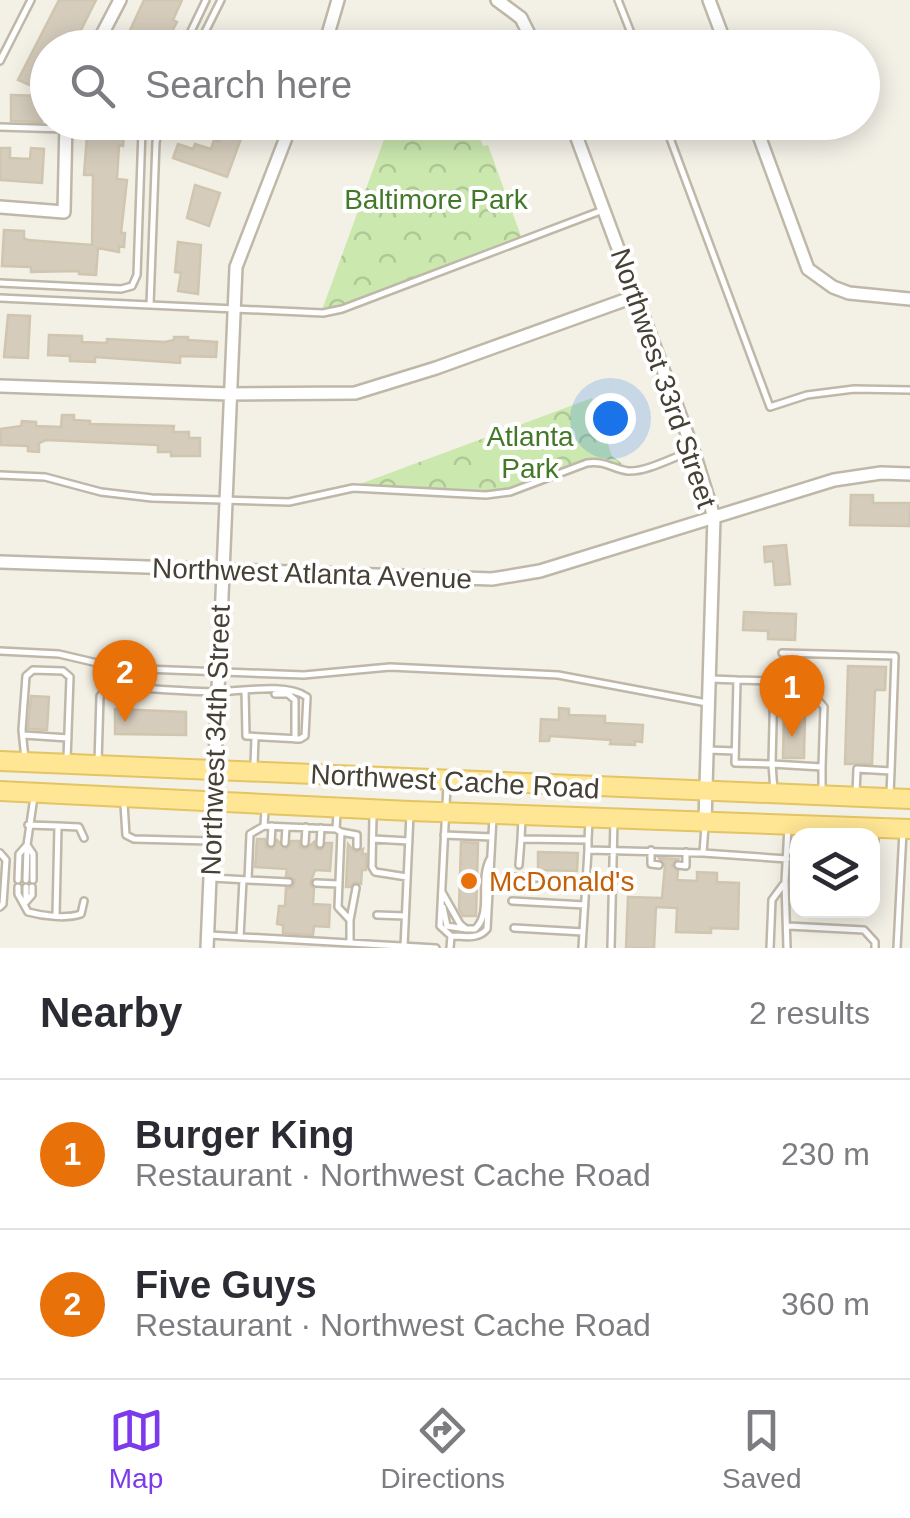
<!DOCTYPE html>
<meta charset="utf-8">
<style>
body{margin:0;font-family:Arial,sans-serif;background:#f7f7f7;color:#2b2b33}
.controls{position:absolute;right:30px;bottom:30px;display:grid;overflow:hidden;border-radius:20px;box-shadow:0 5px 25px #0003}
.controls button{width:90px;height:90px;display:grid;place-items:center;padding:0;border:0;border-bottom:2px solid #e1e1e2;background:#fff;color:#2b2b33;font:50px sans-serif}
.you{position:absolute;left:610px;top:418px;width:35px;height:35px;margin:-25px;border:8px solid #fff;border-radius:50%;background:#1a73e8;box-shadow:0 0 0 15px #1a73e833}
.badge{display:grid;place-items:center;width:65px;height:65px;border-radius:50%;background:#7c3aed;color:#fff;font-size:32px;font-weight:700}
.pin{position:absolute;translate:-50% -82px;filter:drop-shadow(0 2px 5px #0008)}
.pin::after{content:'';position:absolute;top:52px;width:35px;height:30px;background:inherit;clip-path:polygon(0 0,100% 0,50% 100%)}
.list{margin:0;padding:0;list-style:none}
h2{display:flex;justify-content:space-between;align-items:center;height:130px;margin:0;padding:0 40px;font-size:42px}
h2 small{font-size:32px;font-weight:400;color:#7c7c81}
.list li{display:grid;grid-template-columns:65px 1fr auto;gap:30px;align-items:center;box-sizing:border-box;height:150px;padding:0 40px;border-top:2px solid #e1e1e2}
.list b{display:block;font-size:38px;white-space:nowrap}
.list p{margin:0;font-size:32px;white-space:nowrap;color:#7c7c81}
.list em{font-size:32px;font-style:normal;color:#7c7c81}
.icon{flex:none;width:55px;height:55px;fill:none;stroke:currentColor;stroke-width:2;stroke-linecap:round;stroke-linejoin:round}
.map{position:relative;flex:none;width:910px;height:948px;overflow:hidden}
.search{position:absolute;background:#fff;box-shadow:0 5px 25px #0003;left:30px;right:30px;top:30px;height:110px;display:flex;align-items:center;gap:25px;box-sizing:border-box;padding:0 35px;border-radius:55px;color:#7c7c81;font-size:38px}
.sheet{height:430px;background:#fff}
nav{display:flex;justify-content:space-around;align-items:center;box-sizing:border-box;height:140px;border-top:2px solid #e1e1e2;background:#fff;font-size:28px;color:#7c7c81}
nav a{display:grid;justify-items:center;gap:5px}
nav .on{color:#7c3aed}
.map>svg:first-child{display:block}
.forest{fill:url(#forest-crowns)}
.building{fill:#d5ccbc;stroke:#d0c5af;stroke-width:2.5}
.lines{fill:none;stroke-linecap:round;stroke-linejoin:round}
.service-casing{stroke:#bfb8a9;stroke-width:10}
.minor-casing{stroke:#bfb8a9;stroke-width:16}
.primary-casing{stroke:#e4c463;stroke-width:22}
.service{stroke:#fff;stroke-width:5}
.minor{stroke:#fff;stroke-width:11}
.primary{stroke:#ffe694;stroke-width:18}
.food-dot{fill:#e8710a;stroke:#fff;stroke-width:4}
.labels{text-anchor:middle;stroke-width:8;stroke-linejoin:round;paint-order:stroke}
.park-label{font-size:28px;fill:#437828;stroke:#fff}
.street-label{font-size:28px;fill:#464035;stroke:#fff}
.food-label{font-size:28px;fill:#c56008;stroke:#fff;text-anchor:start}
</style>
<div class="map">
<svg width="910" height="948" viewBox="0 0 910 948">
<defs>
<pattern id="forest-crowns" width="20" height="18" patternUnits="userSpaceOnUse" patternTransform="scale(2.5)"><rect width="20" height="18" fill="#cbe8af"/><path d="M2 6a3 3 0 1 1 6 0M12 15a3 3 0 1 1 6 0" fill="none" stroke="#b0c897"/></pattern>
</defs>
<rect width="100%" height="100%" fill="#f3f0e6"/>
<path class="forest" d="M 390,123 L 474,123 L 483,146 L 488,145 L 522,239 L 342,307 L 322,310 Z
M 592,398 L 612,456 L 628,468 L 602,458 L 588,458 L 509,490 L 487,494 L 360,484 Z"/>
<path class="building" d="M 59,0 L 96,0 L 72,48 L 48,48 L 48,93 L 18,80 Z
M 144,0 L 182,0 L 173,20 L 177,22 L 163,48 L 132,48 L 134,43 L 126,39 Z
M 11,95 L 43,96 L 42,122 L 11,121 Z
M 88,122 L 119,122 L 118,133 L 124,134 L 123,146 L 119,145 L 117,179 L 127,180 L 121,233 L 125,233 L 124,247 L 119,246 L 119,252 L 98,248 L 96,275 L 79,274 L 79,271 L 31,272 L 31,267 L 2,266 L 4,230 L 24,231 L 24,238 L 28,240 L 92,245 L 93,175 L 84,175 Z
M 226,122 L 247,122 L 227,177 L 173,158 L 178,144 L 193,149 L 195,144 L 211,149 L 214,140 L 219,142 Z
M 0,148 L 10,148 L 10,158 L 30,159 L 31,148 L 44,149 L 42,183 L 0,180 Z
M 195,185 L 220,193 L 209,226 L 187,218 Z
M 178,242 L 201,245 L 198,294 L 178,291 L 181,273 L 175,272 Z
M 8,315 L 30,316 L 28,358 L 4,357 Z
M 49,335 L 82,336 L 82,342 L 107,343 L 107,339 L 165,342 L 174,340 L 174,337 L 188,337 L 188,340 L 217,342 L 216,357 L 180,356 L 180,363 L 95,357 L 95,362 L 70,361 L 70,356 L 48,355 Z
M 62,415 L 74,415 L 74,420 L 90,421 L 90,424 L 174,426 L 173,432 L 189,432 L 189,438 L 200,438 L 200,456 L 171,456 L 171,452 L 158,452 L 158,445 L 46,440 L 39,443 L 39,452 L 28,451 L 28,446 L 1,445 L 0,429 L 21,426 L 22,421 L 36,422 L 36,426 L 61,427 Z
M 851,495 L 873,495 L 873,503 L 910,503 L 910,526 L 850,525 Z
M 786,545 L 790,584 L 775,585 L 773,561 L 765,562 L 764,547 Z
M 744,612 L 796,614 L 795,640 L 768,639 L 768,631 L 743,630 Z
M 848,666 L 886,667 L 885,690 L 875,690 L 872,764 L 845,764 Z
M 31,696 L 49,697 L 47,730 L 28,729 Z
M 559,708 L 569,709 L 569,715 L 605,716 L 605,723 L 643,725 L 642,742 L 635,741 L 635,745 L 610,744 L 611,740 L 550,736 L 549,741 L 540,741 L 541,719 L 559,720 Z
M 115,709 L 186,712 L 186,735 L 115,734 Z
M 784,712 L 805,712 L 804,758 L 783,758 Z
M 257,839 L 265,839 L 266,847 L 272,849 L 277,840 L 286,849 L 291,841 L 299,841 L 300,847 L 306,849 L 314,842 L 315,848 L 321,850 L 326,843 L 332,843 L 330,871 L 315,870 L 310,884 L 314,889 L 313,904 L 330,905 L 329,927 L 314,926 L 313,935 L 283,933 L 283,925 L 277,924 L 279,906 L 285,906 L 286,888 L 293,887 L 295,880 L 286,876 L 287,869 L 255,867 Z
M 461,842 L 478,843 L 476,916 L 463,916 L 459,909 Z
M 348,844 L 355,852 L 363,849 L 362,854 L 366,854 L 366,870 L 362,870 L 361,884 L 355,882 L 350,887 L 346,887 Z
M 538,852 L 578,853 L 577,871 L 538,870 Z
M 659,858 L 678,859 L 672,865 L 678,871 L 677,880 L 697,881 L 697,872 L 717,873 L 717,882 L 739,883 L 738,929 L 711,928 L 711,933 L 676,932 L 677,908 L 656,907 L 654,948 L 626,948 L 628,897 L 662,898 L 665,865 Z"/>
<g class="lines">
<defs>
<path id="service" d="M 618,0 L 637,48
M 183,48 L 206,0
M 197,48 L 221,0
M 0,61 L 31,0
M 664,122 L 770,407 L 807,395 L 854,389 L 910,390
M 0,127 L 65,129
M 0,283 L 121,289 L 132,286 L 137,275 L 142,130 L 146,122
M 0,298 L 150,305 L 156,142 L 162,122
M 150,305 L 323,313 L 342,309 L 603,210
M 0,475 L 45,477 L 101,492 L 152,498 L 289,502 L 353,488 L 486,495 L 510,492 L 587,463 C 604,460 613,469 628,471 C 647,472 673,457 692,451
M 0,651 L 59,654 L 110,666 L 144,669 L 304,675 L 390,667 L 558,675 L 707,703
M 782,653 L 895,656 L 891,771 L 857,769 L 856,795
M 711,679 L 737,680
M 275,694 L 288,694 L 295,700 L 295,739
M 774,698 L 818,700 L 824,707 L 822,767
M 24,735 L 68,738
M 708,750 L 735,751
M 25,759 L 22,730 L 26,676 L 33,670 L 63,671 L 70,677 L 67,759
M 98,763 L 100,696 L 109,686 C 144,688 178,691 213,692 C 238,692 286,682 307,697 L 305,736 L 300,739 L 246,736 L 245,690
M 254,765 L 255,738
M 447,785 L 440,926 L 451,936 L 450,948
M 774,791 L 772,764 L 735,763 L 737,680 L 774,681 L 772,764 L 822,767 L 822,790
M 890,793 L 891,771
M 124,804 L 126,835 L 134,839 L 210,841
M 373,814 L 372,867 L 375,872 L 407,877
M 522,818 L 521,839 L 588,840 L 589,820
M 28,825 L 58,826 L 56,915
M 58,826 L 79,827 L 84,838
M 264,826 L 336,829 L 337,814
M 336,829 L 341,832 L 338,907 L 350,920 L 350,943
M 341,832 L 357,835 L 357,846
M 444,835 L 492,837
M 373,839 L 409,841
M 588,840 L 588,850 L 703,853 L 787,859
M 271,843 L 272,826
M 285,843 L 286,827
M 305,843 L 306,827
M 320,844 L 321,828
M 27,845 L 33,854 L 33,880
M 651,850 L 651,864 L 659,865
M 787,851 L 798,851
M 0,853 L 6,860 L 3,904 L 0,907
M 703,853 L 705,826
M 519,865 L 521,839
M 678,865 L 686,866 L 686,852
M 872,866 L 876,830
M 514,877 L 587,880
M 212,878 L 248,880 L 250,834 L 264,826 L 265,810
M 18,880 L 19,854 L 27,845 L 34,797
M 26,880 L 27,848
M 248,880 L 289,882
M 316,883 L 338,884
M 18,887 L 18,894 L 28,912 C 43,916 66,919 81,914 L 84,901
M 442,892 L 460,924 L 466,929 L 475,929 C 493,913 478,880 490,859
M 26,900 L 26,887
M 512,901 L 585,905
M 25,903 L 32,895 L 32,887
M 443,907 L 447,926 L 466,929
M 377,915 L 405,916
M 350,920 L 356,888
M 788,926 L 864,930 L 875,942 L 875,948
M 514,928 L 583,932
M 209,935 L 436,948
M 451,936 C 464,936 478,940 487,929 L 493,817
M 240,937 L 243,880
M 404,947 L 410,814
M 582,948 L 588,850
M 611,948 L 614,820
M 770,948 L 772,900 L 783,885
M 787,948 L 785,882 L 788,827
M 897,948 L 903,831"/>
<path id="minor" d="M 497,0 L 521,18 L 536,48
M 709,0 L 727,48
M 95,48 L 120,0
M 324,48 L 338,0
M 571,122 L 693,450 L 714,517 L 705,821
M 754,122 L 808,269 L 833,287 L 849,293 L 910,299
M 0,207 L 64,212 L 66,122
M 0,386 L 229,394 L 355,393 L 436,368 L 636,296
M 0,562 L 492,579 L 540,571 L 834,480 L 881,473 L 910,474
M 207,948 L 236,267 L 292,122"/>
<path id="primary" d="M 0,761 L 910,799
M 0,791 L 410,811 L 910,829"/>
</defs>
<use href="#service" class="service-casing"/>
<use href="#minor" class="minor-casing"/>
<use href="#primary" class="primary-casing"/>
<use href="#service" class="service"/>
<use href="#minor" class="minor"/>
<use href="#primary" class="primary"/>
</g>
<circle class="food-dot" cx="469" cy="881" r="10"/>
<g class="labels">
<g class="park-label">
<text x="436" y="209">Baltimore Park</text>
<text x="530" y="446">Atlanta<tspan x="530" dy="32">Park</tspan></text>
</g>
<g class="street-label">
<text transform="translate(664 378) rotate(71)" y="10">Northwest 33rd Street</text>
<text transform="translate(312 573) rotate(2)" y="10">Northwest Atlanta Avenue</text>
<text transform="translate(215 740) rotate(-88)" y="10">Northwest 34th Street</text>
<text transform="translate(455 781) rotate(3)" y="10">Northwest Cache Road</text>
</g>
<g class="food-label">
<text x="489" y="891">McDonald's</text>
</g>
</g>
</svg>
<div class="controls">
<button><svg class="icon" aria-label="layers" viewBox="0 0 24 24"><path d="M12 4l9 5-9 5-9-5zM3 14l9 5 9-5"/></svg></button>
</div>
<div class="you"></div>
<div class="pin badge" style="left:792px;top:737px;background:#e8710a">1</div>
<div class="pin badge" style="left:125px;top:722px;background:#e8710a">2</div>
<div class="search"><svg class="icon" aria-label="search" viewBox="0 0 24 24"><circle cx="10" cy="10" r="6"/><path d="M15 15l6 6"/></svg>Search here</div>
</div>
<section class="sheet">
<h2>Nearby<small>2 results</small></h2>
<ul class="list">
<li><span class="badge" style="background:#e8710a">1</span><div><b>Burger King</b><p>Restaurant · Northwest Cache Road</p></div><em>230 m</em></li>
<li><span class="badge" style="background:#e8710a">2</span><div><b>Five Guys</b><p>Restaurant · Northwest Cache Road</p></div><em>360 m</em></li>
</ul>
</section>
<nav>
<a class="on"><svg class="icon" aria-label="map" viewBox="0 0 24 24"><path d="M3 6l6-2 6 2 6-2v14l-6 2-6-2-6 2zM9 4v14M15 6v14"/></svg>Map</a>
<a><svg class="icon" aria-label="directions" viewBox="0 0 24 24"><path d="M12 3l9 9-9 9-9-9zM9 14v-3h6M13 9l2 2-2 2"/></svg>Directions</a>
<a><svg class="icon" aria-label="saved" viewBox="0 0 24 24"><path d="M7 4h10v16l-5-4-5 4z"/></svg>Saved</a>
</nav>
